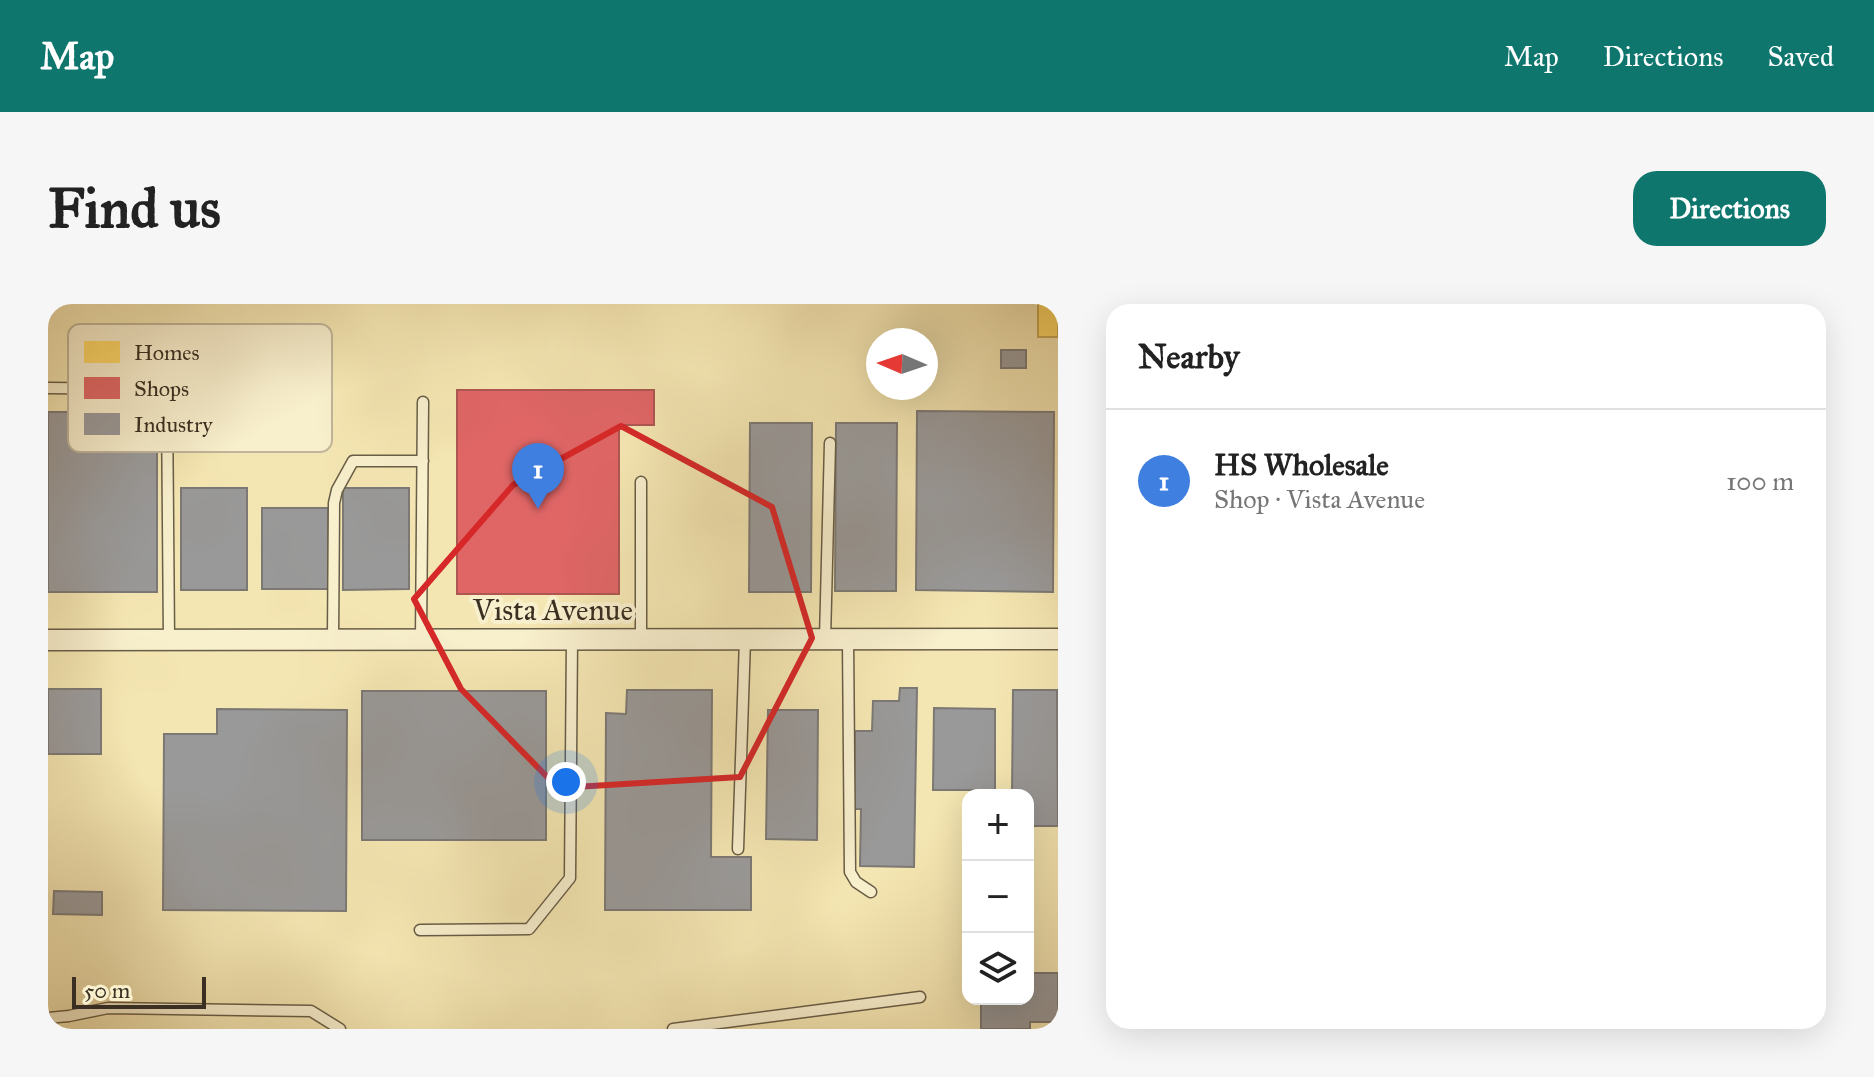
<!DOCTYPE html>
<meta charset="utf-8">
<style>
body{margin:0;font-family:"IM FELL Great Primer",serif;background:#f6f6f6;color:#222}
.controls{position:absolute;right:24px;bottom:24px;display:grid;overflow:hidden;border-radius:16px;box-shadow:0 8px 32px #0002}
.controls button{width:72px;height:72px;display:grid;place-items:center;padding:0;border:0;border-bottom:2px solid #e0e0e0;background:#fff;color:#222;font:40px sans-serif}
.compass{position:absolute;left:818px;top:24px;width:72px;height:72px;border-radius:50%;background:#fff;box-shadow:0 8px 32px #0002;rotate:272deg}
.scale{position:absolute;left:24px;bottom:20px;width:134px;box-sizing:border-box;padding-left:8px;border:4px solid #3a2f22;border-top:0;font-size:22px;line-height:28px;white-space:nowrap;color:#3a2f22;-webkit-text-stroke:6px #f8efcd;paint-order:stroke}
.you{position:absolute;left:518px;top:478px;width:28px;height:28px;margin:-20px;border:6px solid #fff;border-radius:50%;background:#1a73e8;box-shadow:0 0 0 12px #1a73e833}
.badge{display:grid;place-items:center;width:52px;height:52px;border-radius:50%;background:#0f766e;color:#fff;font-size:26px;font-weight:700}
.pin{position:absolute;translate:-50% -66px;filter:drop-shadow(0 2px 4px #0008)}
.pin::after{content:'';position:absolute;top:42px;width:28px;height:24px;background:inherit;clip-path:polygon(0 0,100% 0,50% 100%)}
.list{margin:0;padding:0;list-style:none}
h2{display:flex;justify-content:space-between;align-items:center;height:104px;margin:0;padding:0 32px;font-size:34px}
h2 small{font-size:26px;font-weight:400;color:#767676}
.list li{display:grid;grid-template-columns:52px 1fr auto;gap:24px;align-items:center;box-sizing:border-box;height:144px;padding:0 32px;border-top:2px solid #e0e0e0}
.list b{display:block;font-size:30px;white-space:nowrap}
.list p{margin:0;font-size:26px;white-space:nowrap;color:#767676}
.list em{font-size:26px;font-style:normal;color:#767676}
.icon{flex:none;width:44px;height:44px;fill:none;stroke:currentColor;stroke-width:2;stroke-linecap:round;stroke-linejoin:round}
.map{position:relative;flex:none;width:1010px;height:725px;overflow:hidden;border-radius:24px}
header{display:flex;align-items:center;gap:48px;box-sizing:border-box;height:112px;padding:0 40px;background:#0f766e;color:#fff}
header strong{font-size:38px}
nav{display:flex;gap:44px;margin-inline-start:auto;font-size:28px}
.intro{display:flex;align-items:center;justify-content:space-between;box-sizing:border-box;height:192px;padding:0 48px}
h1{margin:0;font-size:56px}
.button{padding:20px 36px;border-radius:24px;background:#0f766e;color:#fff;font-size:28px;font-weight:700}
main{display:flex;gap:48px;padding:0 48px}
aside{flex:1;background:#fff;border-radius:24px;box-shadow:0 8px 32px #0002}
.map>svg:first-child{display:block}
.homes{fill:#ffd966;stroke:#c4a652;stroke-width:2}
.shops{fill:#e06666;stroke:#ae5652;stroke-width:2}
.industry{fill:#999;stroke:#7c7975;stroke-width:2}
.lines{fill:none;stroke-linecap:round;stroke-linejoin:round}
.service-casing{stroke:#685d46;stroke-width:13}
.minor-casing{stroke:#685d46;stroke-width:23}
.service{stroke:#f8efcd;stroke-width:10}
.minor{stroke:#f8efcd;stroke-width:20}
.marked{fill:none;stroke:#d62828;stroke-width:6;stroke-linejoin:round}
.labels{text-anchor:middle;stroke-width:8;stroke-linejoin:round;paint-order:stroke}
.street-label{font-size:30px;fill:#3a2f22;stroke:#f8efcd}
.key{fill:#f8efcd;stroke:#bfb59a;stroke-width:2}
.key-label{font-size:22px;fill:#3a2f22}
</style>
<header>
<strong>Map</strong>
<nav><a>Map</a><a>Directions</a><a>Saved</a></nav>
</header>
<div class="intro"><h1>Find us</h1><a class="button">Directions</a></div>
<main>
<div class="map">
<svg width="1010" height="725" viewBox="0 0 1010 725">
<rect width="100%" height="100%" fill="#f4e6b2"/>
<filter id="stains"><feTurbulence type="fractalNoise" baseFrequency=".0025" numOctaves="4"/><feColorMatrix values="0 0 0 0 .2 0 0 0 0 .09 0 0 0 0 .02 0 0 0 .5 -.17"/></filter>
<radialGradient id="worn" r=".72"><stop offset=".6" stop-color="#630" stop-opacity="0"/><stop offset="1" stop-color="#630" stop-opacity=".3"/></radialGradient>
<path class="homes" d="M 990,0 L 1010,0 L 1010,33 L 990,33 Z"/>
<path class="shops" d="M 409,86 L 606,86 L 606,121 L 571,121 L 571,290 L 409,290 Z"/>
<path class="industry" d="M 953,46 L 978,46 L 978,64 L 953,64 Z
M 869,107 L 1006,108 L 1005,288 L 868,286 Z
M 0,108 L 109,108 L 109,288 L 0,288 Z
M 702,119 L 764,119 L 763,288 L 701,288 Z
M 788,119 L 849,119 L 848,287 L 787,287 Z
M 133,184 L 199,184 L 199,286 L 133,286 Z
M 295,184 L 361,184 L 361,285 L 295,286 Z
M 214,204 L 280,204 L 280,285 L 214,285 Z
M 852,384 L 869,384 L 866,563 L 812,562 L 813,505 L 806,505 L 807,427 L 824,427 L 825,397 L 851,397 Z
M 0,385 L 53,385 L 53,450 L 0,450 Z
M 579,386 L 664,386 L 663,553 L 703,553 L 703,606 L 557,606 L 558,409 L 578,410 Z
M 965,386 L 1009,386 L 1010,522 L 980,522 L 980,491 L 964,491 Z
M 314,387 L 498,387 L 498,536 L 314,536 Z
M 886,404 L 947,405 L 947,486 L 885,486 Z
M 169,405 L 299,406 L 298,607 L 115,606 L 116,430 L 169,430 Z
M 720,406 L 770,406 L 769,536 L 718,535 Z
M 6,587 L 54,588 L 54,611 L 5,610 Z
M 980,669 L 1010,669 L 1010,718 L 982,718 L 982,725 L 933,725 L 933,695 L 980,695 Z"/>
<g class="lines">
<defs>
<path id="service" d="M 0,84 L 95,85 L 119,99 L 121,336
M 777,335 L 782,139
M 285,336 L 286,199 L 289,186 L 305,157 L 375,157
M 373,336 L 375,98
M 593,336 L 593,178
M 800,336 L 802,568 L 808,578 L 823,588
M 690,545 L 697,335
M 372,626 L 481,625 L 522,574 L 524,335
M 0,714 L 21,712 L 60,704 L 263,707 L 292,725
M 625,725 L 872,693"/>
<path id="minor" d="M 0,336 L 1010,335"/>
</defs>
<use href="#service" class="service-casing"/>
<use href="#minor" class="minor-casing"/>
<use href="#service" class="service"/>
<use href="#minor" class="minor"/>
</g>
<path class="marked" d="M 573,122 L 724,203 L 764,334 L 692,473 L 510,484 L 413,385 L 366,295 L 465,181 Z"/>
<g class="labels">
<g class="street-label">
<text x="505" y="316">Vista Avenue</text>
</g>
</g>
<rect x="20" y="20" width="264" height="128" rx="12" class="key"/>
<rect x="36" y="37" width="36" height="22" fill="#ffd966"/>
<rect x="36" y="73" width="36" height="22" fill="#e06666"/>
<rect x="36" y="109" width="36" height="22" fill="#999"/>
<g class="key-label">
<text x="86" y="56">Homes</text>
<text x="86" y="92">Shops</text>
<text x="86" y="128">Industry</text>
</g>
<rect width="100%" height="100%" filter="url(#stains)"/>
<rect width="100%" height="100%" fill="url(#worn)"/>
</svg>
<div class="controls">
<button>+</button>
<button>−</button>
<button><svg class="icon" aria-label="layers" viewBox="0 0 24 24"><path d="M12 4l9 5-9 5-9-5zM3 14l9 5 9-5"/></svg></button>
</div>
<svg class="compass" viewBox="-18 -18 36 36"><path d="M0-13l5 13h-10z" fill="#e53935"/><path d="M0 13l5-13h-10z" fill="#767676"/></svg>
<div class="scale">50 m</div>
<div class="you"></div>
<div class="pin badge" style="left:490px;top:205px;background:#3f7fe0">1</div>
</div>
<aside>
<h2>Nearby<small></small></h2>
<ul class="list">
<li><span class="badge" style="background:#3f7fe0">1</span><div><b>HS Wholesale</b><p>Shop · Vista Avenue</p></div><em>100 m</em></li>
</ul>
</aside>
</main>
